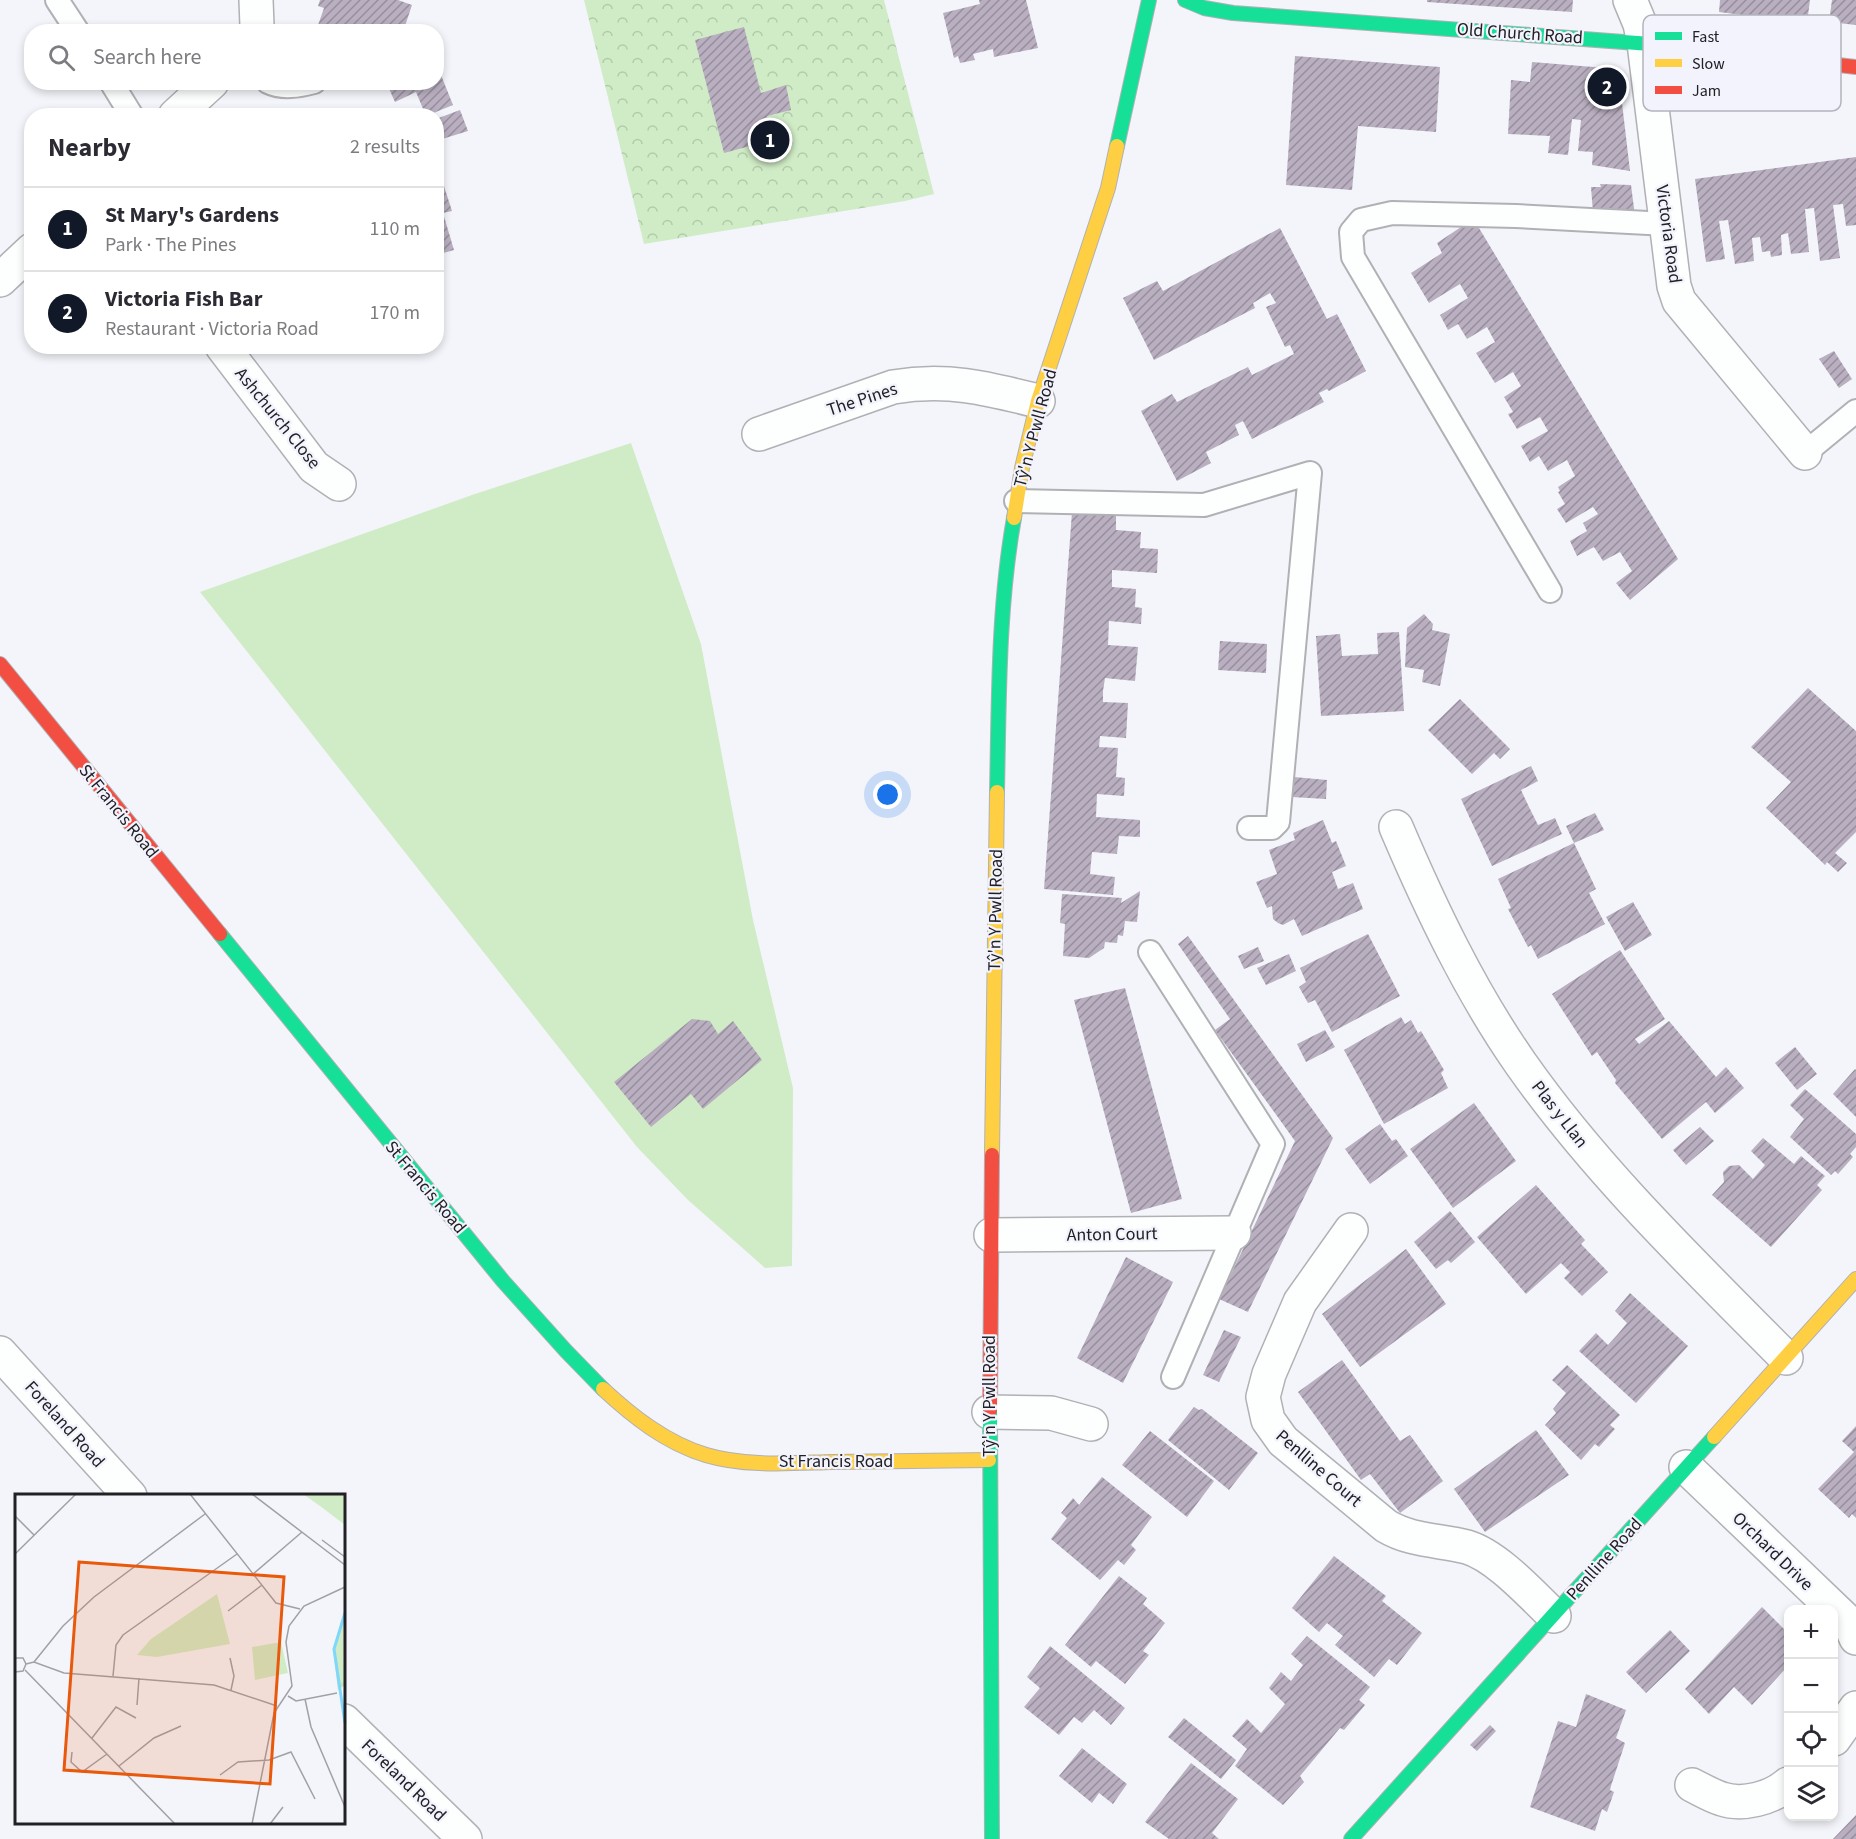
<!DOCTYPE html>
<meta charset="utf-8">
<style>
body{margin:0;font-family:"Source Sans 3",sans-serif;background:#f2f2f3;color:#2b2b33}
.controls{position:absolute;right:18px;bottom:18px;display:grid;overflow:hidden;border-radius:12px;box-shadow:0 3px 9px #0003}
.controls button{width:54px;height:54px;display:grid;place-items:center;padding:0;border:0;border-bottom:2px solid #e1e1e2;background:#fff;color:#2b2b33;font:30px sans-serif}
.you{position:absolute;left:888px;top:795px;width:21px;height:21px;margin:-15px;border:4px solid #fff;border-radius:50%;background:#1a73e8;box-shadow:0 0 0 9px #1a73e833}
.badge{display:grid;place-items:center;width:39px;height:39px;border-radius:50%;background:#111827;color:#fff;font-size:20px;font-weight:700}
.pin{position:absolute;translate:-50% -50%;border:3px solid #fff;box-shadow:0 2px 6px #0006}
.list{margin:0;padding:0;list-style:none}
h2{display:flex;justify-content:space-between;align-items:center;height:78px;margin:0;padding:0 24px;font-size:26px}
h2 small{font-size:20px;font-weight:400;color:#7c7c81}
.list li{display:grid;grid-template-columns:39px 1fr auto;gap:18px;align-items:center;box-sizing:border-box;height:84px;padding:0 24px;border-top:2px solid #e1e1e2}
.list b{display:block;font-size:22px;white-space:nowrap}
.list p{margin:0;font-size:20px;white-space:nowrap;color:#7c7c81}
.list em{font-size:20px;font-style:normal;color:#7c7c81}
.icon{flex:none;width:33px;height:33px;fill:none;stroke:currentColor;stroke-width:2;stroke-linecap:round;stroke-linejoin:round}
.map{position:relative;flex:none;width:1856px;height:1839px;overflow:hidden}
.search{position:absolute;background:#fff;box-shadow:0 3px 9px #0003;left:24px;top:24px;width:420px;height:66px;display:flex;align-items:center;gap:15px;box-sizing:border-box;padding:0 21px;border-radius:24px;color:#7c7c81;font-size:22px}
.panel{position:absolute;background:#fff;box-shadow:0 3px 9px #0003;left:24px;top:108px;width:420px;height:246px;border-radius:24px}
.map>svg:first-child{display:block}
.park{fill:url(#park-crowns)}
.pitch{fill:#d0ecc6}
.building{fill:url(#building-hatch)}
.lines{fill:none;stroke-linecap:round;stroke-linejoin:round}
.lane-casing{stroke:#b1b1b5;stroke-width:26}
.street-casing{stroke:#b1b1b5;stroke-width:36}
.fast-casing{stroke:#b1b1b5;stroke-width:16}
.slow-casing{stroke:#b1b1b5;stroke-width:16}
.jam-casing{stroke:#b1b1b5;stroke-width:16}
.lane{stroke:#fdfefe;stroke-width:22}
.street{stroke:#fdfefe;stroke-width:33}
.fast{stroke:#16e098;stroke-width:14}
.slow{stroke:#ffcf43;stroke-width:14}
.jam{stroke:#f24e42;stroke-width:14}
.labels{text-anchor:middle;stroke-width:4.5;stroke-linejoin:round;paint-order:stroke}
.street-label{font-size:18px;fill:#212125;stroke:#f2f3fc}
.inset-river{fill:none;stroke:#7fd8fb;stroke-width:3}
.inset-road{fill:none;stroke:#a0a0a5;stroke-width:1.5}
.view{fill:#e8590c;fill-opacity:0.15;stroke:#e8590c;stroke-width:3}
.inset-edge{fill:none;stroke:#212125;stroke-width:3}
.key{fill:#f2f3fc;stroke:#b3b4bc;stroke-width:1.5}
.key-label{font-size:16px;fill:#212125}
</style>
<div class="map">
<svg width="1856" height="1839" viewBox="0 0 1856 1839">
<defs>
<pattern id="park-crowns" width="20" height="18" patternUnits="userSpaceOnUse" patternTransform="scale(1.5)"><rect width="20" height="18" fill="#d0ecc6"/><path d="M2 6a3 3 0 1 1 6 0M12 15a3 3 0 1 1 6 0" fill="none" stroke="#b2caaa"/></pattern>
<pattern id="building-hatch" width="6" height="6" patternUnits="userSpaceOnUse" patternTransform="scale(1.5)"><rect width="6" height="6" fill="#b9afc0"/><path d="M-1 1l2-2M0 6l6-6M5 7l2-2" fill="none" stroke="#968e9c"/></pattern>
</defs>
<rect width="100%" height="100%" fill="#f4f5fa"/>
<path class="park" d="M 584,0 L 884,0 L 934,194 L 905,201 L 644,244 Z"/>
<path class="pitch" d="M 631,443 L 701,644 L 753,920 L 793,1088 L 792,1266 L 765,1268 L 688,1200 L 637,1147 L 200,592 L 472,495 Z"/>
<path class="building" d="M 320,0 L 398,0 L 412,5 L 403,32 L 387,32 L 382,29 L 381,32 L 327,32 L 317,28 L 324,8 L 318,6 Z
M 979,0 L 1026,0 L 1038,48 L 994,57 L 993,49 L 973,54 L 975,60 L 960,63 L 958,56 L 954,58 L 943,13 L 980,4 Z
M 1427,0 L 1573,0 L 1572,12 L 1427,2 Z
M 1720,0 L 1810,0 L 1807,23 L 1719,12 Z
M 1832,0 L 1856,0 L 1856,25 L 1829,22 Z
M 744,27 L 761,93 L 786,85 L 791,110 L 767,116 L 772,140 L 724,153 L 695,40 Z
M 1295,56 L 1440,67 L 1436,132 L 1358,126 L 1352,190 L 1286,185 Z
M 1532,62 L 1618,69 L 1630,171 L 1592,165 L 1593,152 L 1578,151 L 1581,120 L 1572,119 L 1568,155 L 1548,153 L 1550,136 L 1508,134 L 1511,80 L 1530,82 Z
M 437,65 L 453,105 L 426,116 L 416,92 L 395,102 L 386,82 L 436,82 Z
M 460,110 L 468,131 L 439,140 L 436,119 Z
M 1856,157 L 1856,225 L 1846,226 L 1843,204 L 1833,205 L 1840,258 L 1820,261 L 1814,208 L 1805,209 L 1809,252 L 1791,254 L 1788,233 L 1781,235 L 1782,255 L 1771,257 L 1770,251 L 1762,252 L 1760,237 L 1752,238 L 1754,261 L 1735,264 L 1728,220 L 1719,221 L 1725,259 L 1706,262 L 1695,179 Z
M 443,183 L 452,211 L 443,213 L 454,250 L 436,255 L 436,185 Z
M 1600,184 L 1631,185 L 1635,216 L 1593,213 L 1591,187 L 1601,187 Z
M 1467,223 L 1476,223 L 1678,559 L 1630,600 L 1616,583 L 1632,571 L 1620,552 L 1603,561 L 1594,547 L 1577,556 L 1570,541 L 1587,531 L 1583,523 L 1598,514 L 1593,507 L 1566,523 L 1557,509 L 1565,504 L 1558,492 L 1560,491 L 1558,487 L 1575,476 L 1567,460 L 1548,471 L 1539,456 L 1530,462 L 1521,446 L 1548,431 L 1540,417 L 1517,429 L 1508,414 L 1513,412 L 1504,397 L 1521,386 L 1513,372 L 1495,383 L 1476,353 L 1495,342 L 1487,327 L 1467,339 L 1458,324 L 1448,330 L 1440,315 L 1468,298 L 1460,284 L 1429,303 L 1411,273 L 1442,253 L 1437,243 Z
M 1280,228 L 1327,319 L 1337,314 L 1366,371 L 1329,391 L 1327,389 L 1319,393 L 1324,402 L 1252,439 L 1243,421 L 1235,425 L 1239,435 L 1206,452 L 1211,463 L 1177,481 L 1141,411 L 1172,394 L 1177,402 L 1248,367 L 1252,375 L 1294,354 L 1290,345 L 1285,347 L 1266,307 L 1276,303 L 1270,293 L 1253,303 L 1255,308 L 1154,360 L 1123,298 L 1157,281 L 1163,291 Z
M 1834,351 L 1852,379 L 1839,388 L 1819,359 Z
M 1072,512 L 1116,514 L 1116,530 L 1141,532 L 1140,548 L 1158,549 L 1157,573 L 1112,570 L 1112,587 L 1136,589 L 1135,607 L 1142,608 L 1141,624 L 1109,621 L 1108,645 L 1138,647 L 1135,681 L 1105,678 L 1103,691 L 1103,702 L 1128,703 L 1126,738 L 1100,736 L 1099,747 L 1118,748 L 1116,777 L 1125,778 L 1124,796 L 1097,794 L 1096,817 L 1140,820 L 1140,837 L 1119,836 L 1117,854 L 1092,852 L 1090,874 L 1115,877 L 1113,895 L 1044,889 Z
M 1424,614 L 1433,624 L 1432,630 L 1450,634 L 1440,686 L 1422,682 L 1424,670 L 1405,667 L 1407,628 Z
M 1399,632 L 1404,711 L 1321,716 L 1316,636 L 1340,634 L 1342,656 L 1378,654 L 1377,633 Z
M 1220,641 L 1267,644 L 1266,673 L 1218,670 Z
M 1808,688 L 1856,731 L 1856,832 L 1835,853 L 1847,863 L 1838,872 L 1827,862 L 1825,865 L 1766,808 L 1791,782 L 1751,747 Z
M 1460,699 L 1510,749 L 1500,759 L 1494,753 L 1472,774 L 1428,730 Z
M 1531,766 L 1538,781 L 1521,790 L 1529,807 L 1538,825 L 1555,818 L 1562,834 L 1492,866 L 1461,799 Z
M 1294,777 L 1327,780 L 1326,799 L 1292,797 Z
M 1595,813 L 1604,830 L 1574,843 L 1596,889 L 1589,893 L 1605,924 L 1538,959 L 1531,945 L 1528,947 L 1508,909 L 1511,908 L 1498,879 L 1574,843 L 1566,826 Z
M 1323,820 L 1332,843 L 1336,841 L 1346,866 L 1332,872 L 1338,889 L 1353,883 L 1363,909 L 1302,936 L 1294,919 L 1283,925 L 1278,923 L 1273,919 L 1272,906 L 1267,908 L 1256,882 L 1277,874 L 1269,850 L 1295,840 L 1293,833 Z
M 1140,891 L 1137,922 L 1125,921 L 1123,936 L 1118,935 L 1117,943 L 1105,942 L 1104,948 L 1089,958 L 1063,956 L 1065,924 L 1060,923 L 1062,894 L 1122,898 L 1121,903 Z
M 1633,902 L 1652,935 L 1625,951 L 1606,917 Z
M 1368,934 L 1400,996 L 1332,1032 L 1315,1000 L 1308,1003 L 1299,987 L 1306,982 L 1300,968 Z
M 1188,936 L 1333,1138 L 1248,1312 L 1219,1299 L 1295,1141 L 1215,1030 L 1230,1019 L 1178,944 Z
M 1258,947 L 1264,961 L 1244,969 L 1238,956 Z
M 1620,950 L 1665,1019 L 1635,1039 L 1639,1044 L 1669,1021 L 1716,1077 L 1726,1067 L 1744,1088 L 1715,1113 L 1706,1102 L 1662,1139 L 1615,1083 L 1616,1080 L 1597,1052 L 1592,1056 L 1552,994 Z
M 1289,954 L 1296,971 L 1266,985 L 1257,968 Z
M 1125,988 L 1182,1199 L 1131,1213 L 1074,1000 Z
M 1401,1017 L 1405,1024 L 1411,1020 L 1418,1033 L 1421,1031 L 1444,1070 L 1441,1073 L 1448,1088 L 1384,1124 L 1344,1050 Z
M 692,1019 L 710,1021 L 718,1034 L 733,1021 L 762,1060 L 703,1109 L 691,1094 L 651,1127 L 614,1082 Z
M 1325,1030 L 1335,1047 L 1306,1062 L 1297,1044 Z
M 1795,1047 L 1817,1074 L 1797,1090 L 1775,1063 Z
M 1855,1069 L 1856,1070 L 1856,1117 L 1833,1094 Z
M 1805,1089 L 1856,1134 L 1856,1147 L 1850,1154 L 1853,1157 L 1838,1174 L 1835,1171 L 1831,1175 L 1790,1137 L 1804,1119 L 1790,1105 Z
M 1474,1103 L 1516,1161 L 1453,1208 L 1410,1149 Z
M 1380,1124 L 1392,1141 L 1396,1139 L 1408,1156 L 1370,1184 L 1345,1149 Z
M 1700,1127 L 1714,1141 L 1686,1165 L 1673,1150 Z
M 1763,1138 L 1794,1164 L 1801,1156 L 1825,1176 L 1817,1185 L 1822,1190 L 1771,1247 L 1712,1195 L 1724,1182 L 1723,1172 L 1729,1166 L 1739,1165 L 1753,1179 L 1765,1165 L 1751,1151 Z
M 1536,1185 L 1585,1240 L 1581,1244 L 1608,1272 L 1582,1296 L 1564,1278 L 1570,1272 L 1561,1263 L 1526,1294 L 1477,1237 Z
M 1450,1211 L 1475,1242 L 1451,1263 L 1448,1260 L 1436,1269 L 1414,1242 Z
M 1406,1249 L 1446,1304 L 1360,1367 L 1322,1314 Z
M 1126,1257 L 1173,1282 L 1123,1383 L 1077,1358 Z
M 1630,1293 L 1688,1346 L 1636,1403 L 1579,1351 L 1596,1333 L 1608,1345 L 1618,1334 L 1627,1323 L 1615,1311 Z
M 1224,1330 L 1241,1337 L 1219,1382 L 1203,1375 Z
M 1342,1360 L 1400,1441 L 1410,1435 L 1443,1481 L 1400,1513 L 1370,1474 L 1361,1480 L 1298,1392 Z
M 1567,1365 L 1620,1415 L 1610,1425 L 1615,1429 L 1599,1447 L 1595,1444 L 1581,1460 L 1545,1425 L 1556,1413 L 1553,1409 L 1566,1393 L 1552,1380 Z
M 1194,1407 L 1199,1410 L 1202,1409 L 1258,1453 L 1229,1490 L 1168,1440 Z
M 1856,1426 L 1856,1518 L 1852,1514 L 1849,1518 L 1818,1489 L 1854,1452 L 1842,1441 Z
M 1536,1430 L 1569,1475 L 1485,1532 L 1454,1489 Z
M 1150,1431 L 1214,1481 L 1187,1517 L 1122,1465 Z
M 1102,1477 L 1152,1517 L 1131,1545 L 1136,1550 L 1124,1565 L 1118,1560 L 1100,1580 L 1051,1539 L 1067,1518 L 1061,1513 L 1073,1498 L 1079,1505 Z
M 1334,1556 L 1386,1596 L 1382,1601 L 1422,1633 L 1397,1665 L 1389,1659 L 1374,1677 L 1335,1645 L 1343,1636 L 1327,1623 L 1319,1632 L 1292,1608 Z
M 1119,1576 L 1147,1598 L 1143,1604 L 1165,1623 L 1143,1651 L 1149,1655 L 1125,1684 L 1096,1661 L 1091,1667 L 1065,1645 Z
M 1762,1607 L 1788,1633 L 1788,1666 L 1752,1705 L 1734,1687 L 1709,1714 L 1685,1689 Z
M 1670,1630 L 1690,1651 L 1646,1693 L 1626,1672 Z
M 1307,1636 L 1370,1687 L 1359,1700 L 1365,1705 L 1344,1730 L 1340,1728 L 1300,1776 L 1304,1782 L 1283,1805 L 1235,1766 L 1247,1749 L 1232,1736 L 1247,1719 L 1261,1733 L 1285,1704 L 1269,1688 L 1281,1672 L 1291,1681 L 1303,1665 L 1291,1654 Z
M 1050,1646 L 1125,1708 L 1111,1725 L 1094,1710 L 1082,1723 L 1074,1717 L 1059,1735 L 1024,1707 L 1040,1688 L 1027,1677 Z
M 1586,1694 L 1626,1710 L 1616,1738 L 1625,1743 L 1611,1786 L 1610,1790 L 1614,1792 L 1607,1812 L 1602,1809 L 1595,1831 L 1530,1807 L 1558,1721 L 1576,1727 Z
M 1184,1718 L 1236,1760 L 1221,1779 L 1168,1737 Z
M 1490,1725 L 1496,1731 L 1477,1751 L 1470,1745 Z
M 1082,1748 L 1127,1784 L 1113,1804 L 1099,1793 L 1092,1803 L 1059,1776 Z
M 1191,1763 L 1238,1799 L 1212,1833 L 1219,1839 L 1169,1839 L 1145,1822 Z
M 1856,1815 L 1856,1839 L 1833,1839 Z"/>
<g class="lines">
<defs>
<path id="lane" d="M 57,0 L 78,32
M 111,82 L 132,116
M 268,82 C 282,89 299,86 314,82
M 1805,453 L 1856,411
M 1016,501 L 1204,505 L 1310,473 L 1278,822 L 1272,828 L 1249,828
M 1550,591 L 1353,257 L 1351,232 L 1361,220 L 1392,213 L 1516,216 L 1667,224
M 1150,952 L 1273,1144 L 1173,1377"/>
<path id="street" d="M 1630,0 L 1640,24 L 1644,43 L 1674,286 L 1679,301 L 1805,453
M 256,32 L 257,26 L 256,0
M 175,116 L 212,82
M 0,280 L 32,250
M 222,346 L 314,467 L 339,484
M 759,434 L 893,387 C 947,378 986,388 1038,401
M 1396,827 C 1431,909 1470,991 1521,1064 C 1596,1171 1694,1265 1786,1358
M 1351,1230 L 1300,1302 L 1269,1374 L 1263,1397 L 1268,1420 L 1283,1441 L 1386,1526 C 1411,1541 1439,1540 1467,1547 C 1497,1556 1531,1594 1554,1616
M 991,1235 L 1234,1233
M 0,1353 L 130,1496
M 989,1412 L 1051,1413 L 1091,1424
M 1686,1467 L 1850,1624 L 1856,1638
M 344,1721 L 465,1839
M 1834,1739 L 1856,1708
M 1692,1785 C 1702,1790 1712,1796 1722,1799 C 1743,1806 1772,1798 1788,1784"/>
<path id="fast" d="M 1185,0 L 1204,8 L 1233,13 L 1664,45
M 1117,146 L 1149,0
M 997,792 C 999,700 998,608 1014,518
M 220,934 L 503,1281 L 566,1351 L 603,1389
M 990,1410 L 992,1839
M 1351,1839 L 1714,1437"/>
<path id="slow" d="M 1014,518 L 1022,468 L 1038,401 L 1108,188 L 1117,146
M 992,1155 L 997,792
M 603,1389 C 632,1416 666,1443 706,1455 C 746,1467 792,1463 833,1462 C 885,1461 937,1461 989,1460
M 1714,1437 L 1856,1279"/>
<path id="jam" d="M 1664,45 L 1856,67
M 0,664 L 220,934
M 990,1410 L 992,1155"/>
</defs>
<use href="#lane" class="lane-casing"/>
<use href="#street" class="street-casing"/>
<use href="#fast" class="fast-casing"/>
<use href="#slow" class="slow-casing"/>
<use href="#jam" class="jam-casing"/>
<use href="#lane" class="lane"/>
<use href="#street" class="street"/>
<use href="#fast" class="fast"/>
<use href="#slow" class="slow"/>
<use href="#jam" class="jam"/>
</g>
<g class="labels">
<g class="street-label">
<text transform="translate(1520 33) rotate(4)" y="6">Old Church Road</text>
<text transform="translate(1669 234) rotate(82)" y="6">Victoria Road</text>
<text transform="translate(862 399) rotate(-18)" y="6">The Pines</text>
<text transform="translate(278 418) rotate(51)" y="6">Ashchurch Close</text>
<text transform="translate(1035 428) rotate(-75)" y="6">Tŷ'n Y Pwll Road</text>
<text transform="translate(119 811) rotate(51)" y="6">St Francis Road</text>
<text transform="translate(995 910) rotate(-89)" y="6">Tŷ'n Y Pwll Road</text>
<text transform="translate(1560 1114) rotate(52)" y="6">Plas y Llan</text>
<text transform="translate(426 1187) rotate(50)" y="6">St Francis Road</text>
<text transform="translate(1112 1234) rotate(-1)" y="6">Anton Court</text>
<text transform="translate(989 1396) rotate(-90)" y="6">Tŷ'n Y Pwll Road</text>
<text transform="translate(65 1424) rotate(48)" y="6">Foreland Road</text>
<text x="836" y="1467">St Francis Road</text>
<text transform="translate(1319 1468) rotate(41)" y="6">Penlline Court</text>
<text transform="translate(1773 1551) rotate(44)" y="6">Orchard Drive</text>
<text transform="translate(1604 1559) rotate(-48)" y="6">Penlline Road</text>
<text transform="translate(404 1780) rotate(44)" y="6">Foreland Road</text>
</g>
</g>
<g transform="translate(15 1494)">
<rect width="330" height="330" fill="#f4f5fa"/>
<path d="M 330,114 L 330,191 L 323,196 L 318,155 Z" fill="#c3e4b7"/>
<path d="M 288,0 L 330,0 L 330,31 L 305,12 ZM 266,148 L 273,179 L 240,186 L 237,153 Z" fill="#d0ecc6"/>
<path d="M 303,0 L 330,0 L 330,19 ZM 202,100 L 215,150 L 142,163 L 122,161 L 136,145 ZM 330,124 L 330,188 L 325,189 L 320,155 Z" fill="#d0ecc6"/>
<path class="inset-river" d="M 330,119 L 319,155 L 330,229"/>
<path class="inset-road" d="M 175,0 L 261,109 L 285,115M 237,0 L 330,71M 0,22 L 19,41M 307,46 L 330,63M 0,60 L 61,0M 238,80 L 287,38M 213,117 L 247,91M 0,164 L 8,164 L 11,170 L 8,177 L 0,178M 215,164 L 219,182 L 216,196M 19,168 L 48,132 L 79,103 L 190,20M 11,170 L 19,168 L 49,179 L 199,191 L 262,212M 10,176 L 160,330M 98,182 L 101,151 L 108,141 L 222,60M 273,202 L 281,207 L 322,199M 290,205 L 296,233 L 330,313M 122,211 L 124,184M 77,244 L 101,213 L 121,224M 57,258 L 56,268 L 67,278 L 92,260M 104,272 L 139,244 L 166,232M 205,281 L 223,268 L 254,266 L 276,258 L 300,305M 237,330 L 259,219 L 277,192 L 271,148 L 274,132 L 289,112 L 330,93M 255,330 L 268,313"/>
<path class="view" d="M 64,68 L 269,83 L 255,290 L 49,276 Z"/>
<rect width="330" height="330" class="inset-edge"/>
</g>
<rect x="1643" y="15" width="198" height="96" rx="9" class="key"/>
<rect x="1655" y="32" width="27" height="8" fill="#16e098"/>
<rect x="1655" y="59" width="27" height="8" fill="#ffcf43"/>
<rect x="1655" y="86" width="27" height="8" fill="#f24e42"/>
<g class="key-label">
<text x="1692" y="42">Fast</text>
<text x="1692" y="69">Slow</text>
<text x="1692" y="96">Jam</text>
</g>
</svg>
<div class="controls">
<button>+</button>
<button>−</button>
<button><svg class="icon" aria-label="locate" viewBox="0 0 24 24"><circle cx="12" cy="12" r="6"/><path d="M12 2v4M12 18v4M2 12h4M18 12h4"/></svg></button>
<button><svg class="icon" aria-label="layers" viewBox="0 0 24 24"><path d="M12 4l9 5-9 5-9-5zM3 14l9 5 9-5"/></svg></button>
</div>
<div class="you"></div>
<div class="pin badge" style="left:770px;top:140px">1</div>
<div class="pin badge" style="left:1607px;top:87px">2</div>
<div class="search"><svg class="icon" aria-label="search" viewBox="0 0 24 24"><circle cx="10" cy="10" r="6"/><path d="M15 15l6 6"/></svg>Search here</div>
<section class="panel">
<h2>Nearby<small>2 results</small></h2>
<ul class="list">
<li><span class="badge">1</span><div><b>St Mary's Gardens</b><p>Park · The Pines</p></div><em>110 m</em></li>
<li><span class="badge">2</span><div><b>Victoria Fish Bar</b><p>Restaurant · Victoria Road</p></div><em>170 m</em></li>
</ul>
</section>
</div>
